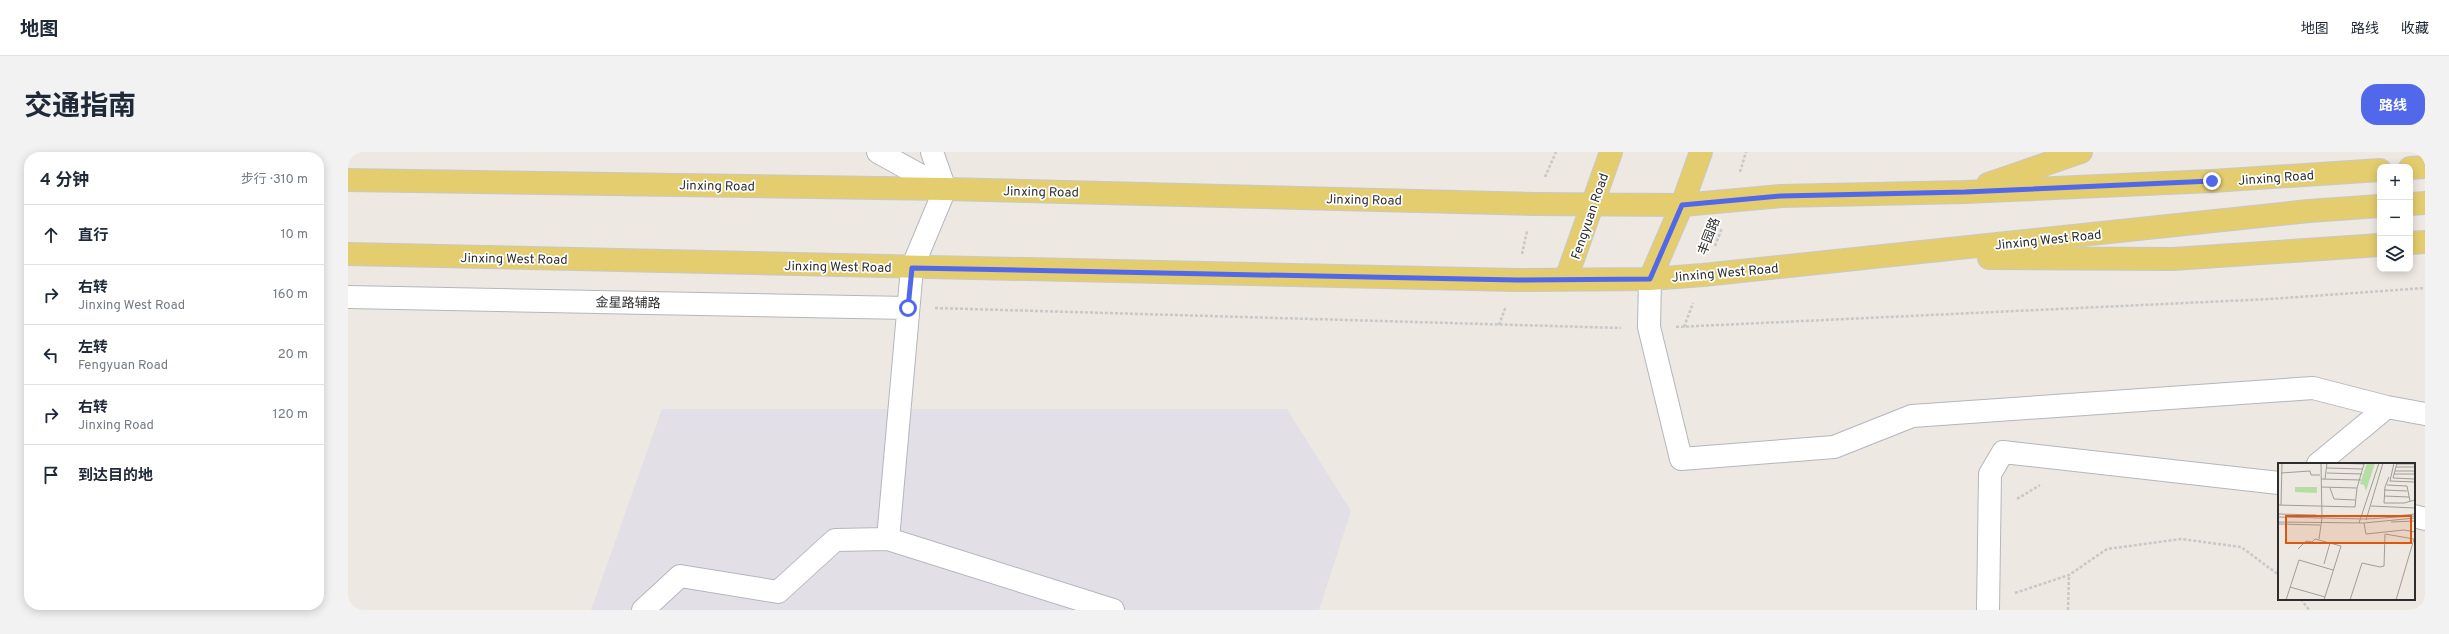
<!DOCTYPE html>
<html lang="zh">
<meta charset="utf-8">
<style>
body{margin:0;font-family:Overpass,"Noto Sans SC",sans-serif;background:#f2f2f3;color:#1f2937}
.controls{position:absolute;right:12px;top:12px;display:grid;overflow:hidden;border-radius:8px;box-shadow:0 2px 10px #0003}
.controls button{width:36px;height:36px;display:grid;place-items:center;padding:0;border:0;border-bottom:1px solid #e0e1e3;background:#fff;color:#1f2937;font:20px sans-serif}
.stop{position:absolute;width:12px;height:12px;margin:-9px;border:3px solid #5168ea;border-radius:50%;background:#fff}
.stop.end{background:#5168ea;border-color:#fff;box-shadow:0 1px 4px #0008}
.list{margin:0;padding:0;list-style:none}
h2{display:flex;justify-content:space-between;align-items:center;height:52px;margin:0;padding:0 16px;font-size:17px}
h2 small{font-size:13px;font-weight:400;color:#747a83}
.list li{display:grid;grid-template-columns:26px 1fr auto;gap:12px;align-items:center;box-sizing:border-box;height:60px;padding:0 16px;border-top:1px solid #e0e1e3}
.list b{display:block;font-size:15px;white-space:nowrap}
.list p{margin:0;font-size:13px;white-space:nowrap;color:#747a83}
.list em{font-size:13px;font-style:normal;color:#747a83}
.icon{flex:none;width:22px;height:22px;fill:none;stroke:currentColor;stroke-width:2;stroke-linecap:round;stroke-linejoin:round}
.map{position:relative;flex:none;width:2077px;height:458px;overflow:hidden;border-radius:16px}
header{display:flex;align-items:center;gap:24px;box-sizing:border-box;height:56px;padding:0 20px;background:#fff;border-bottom:1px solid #e0e1e3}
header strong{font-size:19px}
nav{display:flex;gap:22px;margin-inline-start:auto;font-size:14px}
.intro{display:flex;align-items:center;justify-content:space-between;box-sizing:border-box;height:96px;padding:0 24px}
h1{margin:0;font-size:28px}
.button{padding:10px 18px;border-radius:16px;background:#5168ea;color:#fff;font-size:14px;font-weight:700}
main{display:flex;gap:24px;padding:0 24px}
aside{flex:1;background:#fff;border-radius:16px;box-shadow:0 2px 10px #0003}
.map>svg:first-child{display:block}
.industrial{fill:#e2e0e6}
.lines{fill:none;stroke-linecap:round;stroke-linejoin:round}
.minor-casing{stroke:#b4b6bf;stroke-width:24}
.major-casing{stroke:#c8c8c8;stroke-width:24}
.path{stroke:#c8c8c8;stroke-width:2.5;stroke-dasharray:3 2;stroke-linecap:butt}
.minor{stroke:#fff;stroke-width:22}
.major{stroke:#e4cd6e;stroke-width:22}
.route{stroke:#5168ea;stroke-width:5}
.labels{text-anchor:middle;stroke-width:3.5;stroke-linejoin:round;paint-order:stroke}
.street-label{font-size:13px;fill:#2d2d2d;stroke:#fff}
.inset-road{fill:none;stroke:#a09d99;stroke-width:1}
.view{fill:#df570e;fill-opacity:0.15;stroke:#df570e;stroke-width:2}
.inset-edge{fill:none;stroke:#2d2d2d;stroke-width:2}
</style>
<header>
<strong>地图</strong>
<nav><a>地图</a><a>路线</a><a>收藏</a></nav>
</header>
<div class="intro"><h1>交通指南</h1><a class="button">路线</a></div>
<main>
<aside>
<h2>4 分钟<small>步行 · 310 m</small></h2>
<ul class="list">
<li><svg class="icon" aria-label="ahead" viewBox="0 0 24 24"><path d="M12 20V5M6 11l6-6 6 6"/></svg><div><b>直行</b></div><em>10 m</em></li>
<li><svg class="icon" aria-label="right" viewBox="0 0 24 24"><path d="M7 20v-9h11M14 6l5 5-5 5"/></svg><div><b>右转</b><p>Jinxing West Road</p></div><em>160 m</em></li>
<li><svg class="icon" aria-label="left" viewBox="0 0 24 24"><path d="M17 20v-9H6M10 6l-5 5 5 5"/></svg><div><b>左转</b><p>Fengyuan Road</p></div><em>20 m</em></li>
<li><svg class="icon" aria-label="right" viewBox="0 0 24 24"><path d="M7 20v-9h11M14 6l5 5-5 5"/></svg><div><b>右转</b><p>Jinxing Road</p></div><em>120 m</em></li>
<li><svg class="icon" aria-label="arrive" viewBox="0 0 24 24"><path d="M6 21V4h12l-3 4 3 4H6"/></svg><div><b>到达目的地</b></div></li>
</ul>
</aside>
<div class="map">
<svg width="2077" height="458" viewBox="0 0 2077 458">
<rect width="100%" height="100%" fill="#ede8e1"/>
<path class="industrial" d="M 314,257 L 939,257 L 1003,359 L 971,458 L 243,458 Z"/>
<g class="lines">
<defs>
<path id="minor" d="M 530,0 L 597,37
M 1302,127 L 1301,175 L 1333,307 L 1486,295 L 1564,264 L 1965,236 L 2039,255 L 2077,262
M 0,145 L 560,156
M 1970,312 L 2039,255
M 2066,364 L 2077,367
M 540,387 L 564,116 L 597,37 L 584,0
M 295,458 L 332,424 L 430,440 L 487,388 L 540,387 L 765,458
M 1640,458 L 1642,322 L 1655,300 L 1931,331"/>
<path id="major" d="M 2062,16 L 2077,15
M 0,28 L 597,37 L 1186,52 L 1334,53 L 1433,44 L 1617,40 L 1864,29 L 2032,18
M 1640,32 L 1733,0
M 2062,52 L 2077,51
M 2062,91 L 2077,90
M 0,102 L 1168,128 L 1302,127 L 1355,123 L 1961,59 L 2032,54
M 1641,106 L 1825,107 L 2032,93
M 1218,127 L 1263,0
M 1302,127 L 1334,53 L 1353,0"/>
</defs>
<use href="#minor" class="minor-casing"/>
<use href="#major" class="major-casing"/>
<path class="path" d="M 1392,20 L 1398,0
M 1197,25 L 1208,0
M 1367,94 L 1374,76
M 1174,102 L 1179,79
M 587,156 L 1273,176
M 1151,173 L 1158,154
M 1328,175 L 1922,147 L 2077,136
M 1336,175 L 1345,151
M 1669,347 L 1692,333
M 1667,441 L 1721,423 L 1759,397 L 1833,387 L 1893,395 L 1931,423
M 1953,447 L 1961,458
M 1720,458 L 1721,423"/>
<use href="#minor" class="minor"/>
<use href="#major" class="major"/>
</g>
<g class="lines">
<path class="route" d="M 560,156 L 564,116 L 1168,128 L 1302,127 L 1334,53 L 1433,44 L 1617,40 L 1864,29"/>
</g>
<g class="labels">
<g class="street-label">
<text transform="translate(1928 25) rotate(-4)" y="5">Jinxing Road</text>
<text transform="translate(369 33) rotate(1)" y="5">Jinxing Road</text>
<text transform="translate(693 39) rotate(1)" y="5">Jinxing Road</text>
<text transform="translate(1016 47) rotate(1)" y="5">Jinxing Road</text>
<text transform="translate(1241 64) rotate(-71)" y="5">Fengyuan Road</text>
<text transform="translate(1360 84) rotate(-69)" y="5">丰园路</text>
<text transform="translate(1700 87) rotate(-6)" y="5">Jinxing West Road</text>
<text transform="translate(166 106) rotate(1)" y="5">Jinxing West Road</text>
<text transform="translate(490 114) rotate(1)" y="5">Jinxing West Road</text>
<text transform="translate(1377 120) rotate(-5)" y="5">Jinxing West Road</text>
<text transform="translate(280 150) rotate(1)" y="5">金星路辅路</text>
</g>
</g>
<g transform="translate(1930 311)">
<rect width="137" height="137" fill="#ede8e1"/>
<path d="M 89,0 L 97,0 L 88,28 L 86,22 L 82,21 ZM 17,24 L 39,24 L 39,30 L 17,29 Z" fill="#b5dea3"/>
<path class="inset-road" d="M 52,0 L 87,1M 116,0 L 112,18 L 137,19M 119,0 L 115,15 L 137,16M 119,1 L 137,1M 118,4 L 137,4M 49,5 L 85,6M 117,8 L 137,8M 3,10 L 32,8 L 33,12 L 42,12M 49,10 L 84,11M 116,11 L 137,11M 111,14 L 107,24 L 106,40 L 126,40 L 137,37M 43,16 L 83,17M 47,16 L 49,0M 109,22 L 129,23 L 132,38M 52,25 L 56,36 L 77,37M 79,25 L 86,1M 106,27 L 129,28M 106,33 L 131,34M 0,42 L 77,44 L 79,25 L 43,24M 3,42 L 4,0M 93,43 L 137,45M 0,51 L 38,52 L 43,54M 0,54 L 88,56 L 137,53M 108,54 L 137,51M 88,57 L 105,0M 0,59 L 86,60 L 137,55M 113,59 L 137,58M 81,60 L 101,0M 86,60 L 88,71 L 126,67 L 137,69M 0,61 L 42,62M 41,76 L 44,55 L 43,0M 20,86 L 28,78 L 34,79 L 37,76 L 63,83 L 46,137M 46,101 L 52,80M 12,124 L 47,134M 8,137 L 21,97 L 55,107M 72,137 L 84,100 L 102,104 L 106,103 L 107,71 L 136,76 L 118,137"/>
<path class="view" d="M 8,53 L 133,53 L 133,80 L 8,80 Z"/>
<rect width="137" height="137" class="inset-edge"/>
</g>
</svg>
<div class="controls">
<button>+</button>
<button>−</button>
<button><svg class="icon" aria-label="layers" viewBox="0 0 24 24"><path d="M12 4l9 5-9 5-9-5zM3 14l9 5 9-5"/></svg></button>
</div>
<div class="stop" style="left:560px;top:156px"></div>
<div class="stop end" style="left:1864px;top:29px"></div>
</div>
</main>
